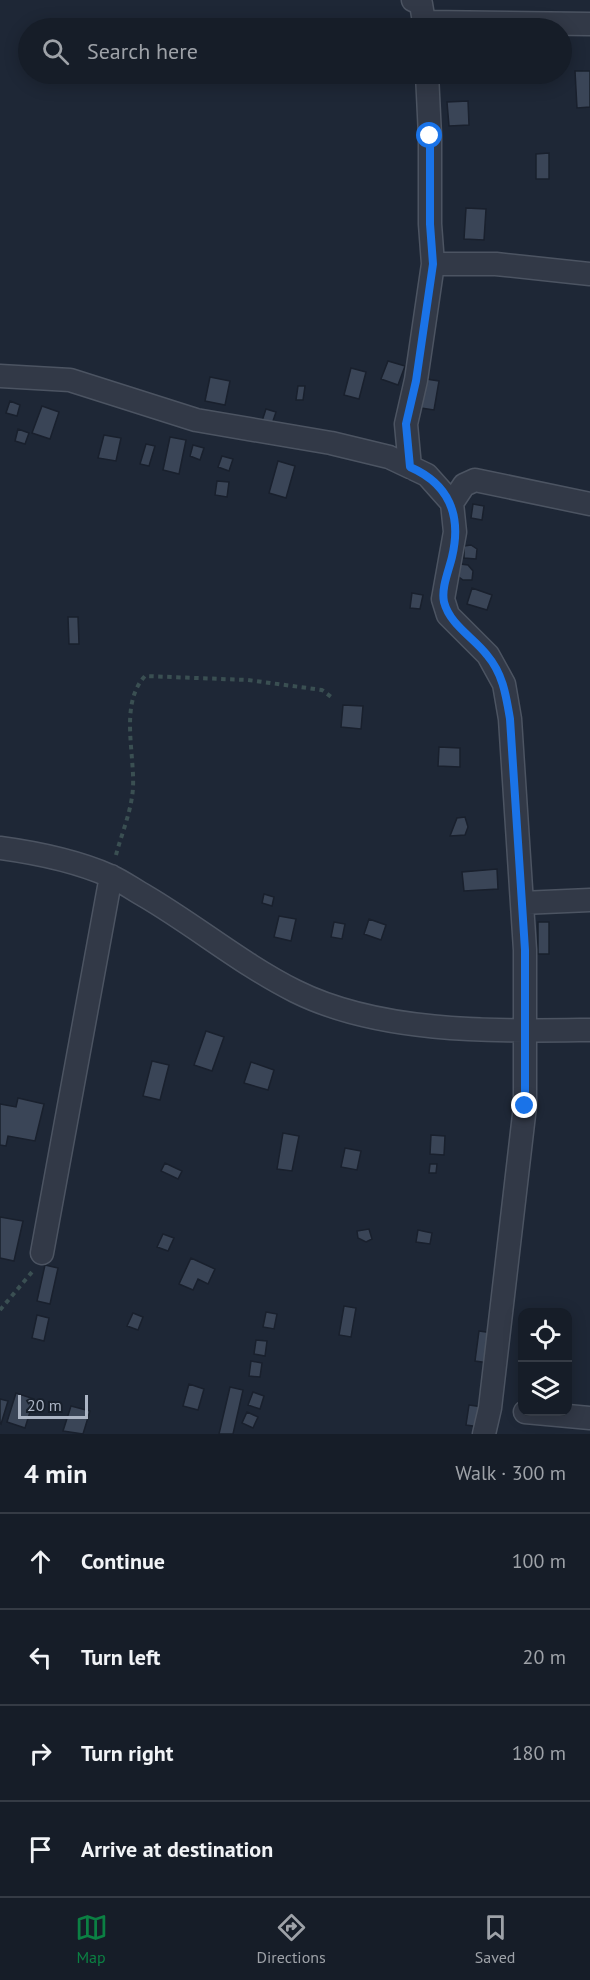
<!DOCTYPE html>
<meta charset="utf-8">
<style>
body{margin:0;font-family:"PT Sans",sans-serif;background:#1f2630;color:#f1f3f6}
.controls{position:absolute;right:18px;bottom:18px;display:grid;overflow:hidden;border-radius:12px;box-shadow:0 3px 15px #0003}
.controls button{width:54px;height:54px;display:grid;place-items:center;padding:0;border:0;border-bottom:2px solid #353b45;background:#161d28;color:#f1f3f6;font:30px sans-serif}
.scale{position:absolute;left:18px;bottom:15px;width:70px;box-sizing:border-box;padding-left:6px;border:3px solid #abb4c4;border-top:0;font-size:16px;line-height:21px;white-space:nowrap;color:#abb4c4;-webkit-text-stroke:4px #171f2b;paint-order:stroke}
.stop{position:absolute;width:18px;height:18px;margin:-14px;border:4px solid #1a73e8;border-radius:50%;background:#fff}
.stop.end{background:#1a73e8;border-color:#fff;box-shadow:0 2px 6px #0008}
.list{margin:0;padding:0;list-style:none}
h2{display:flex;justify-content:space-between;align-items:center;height:78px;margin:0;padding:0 24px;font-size:26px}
h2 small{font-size:20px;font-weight:400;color:#9ea2a8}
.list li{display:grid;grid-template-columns:39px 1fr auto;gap:18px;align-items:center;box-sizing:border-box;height:96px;padding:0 24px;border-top:2px solid #353b45}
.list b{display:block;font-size:22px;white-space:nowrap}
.list em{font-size:20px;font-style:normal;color:#9ea2a8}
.icon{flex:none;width:33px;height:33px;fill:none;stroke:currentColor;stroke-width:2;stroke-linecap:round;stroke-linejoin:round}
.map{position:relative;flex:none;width:590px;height:1434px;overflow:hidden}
.search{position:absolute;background:#161d28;box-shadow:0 3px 15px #0003;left:18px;right:18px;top:18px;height:66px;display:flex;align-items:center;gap:15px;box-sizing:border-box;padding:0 21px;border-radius:33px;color:#9ea2a8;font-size:22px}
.sheet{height:462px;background:#161d28}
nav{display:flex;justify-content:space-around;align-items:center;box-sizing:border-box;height:84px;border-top:2px solid #353b45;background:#161d28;font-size:16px;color:#9ea2a8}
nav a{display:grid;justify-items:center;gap:3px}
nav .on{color:#0b8043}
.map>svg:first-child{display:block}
.building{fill:#3a4557;stroke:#19202d;stroke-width:1.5}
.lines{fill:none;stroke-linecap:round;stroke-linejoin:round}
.street-casing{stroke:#4c5462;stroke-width:25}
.path{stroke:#3a4f52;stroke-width:4;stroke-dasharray:4.5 4.5;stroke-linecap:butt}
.street{stroke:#323947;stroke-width:22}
.route{stroke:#1a73e8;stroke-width:8}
</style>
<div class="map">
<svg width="590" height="1434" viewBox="0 0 590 1434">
<rect width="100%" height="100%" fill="#1e2736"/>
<path class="building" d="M 575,71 L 590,71 L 590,107 L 577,108 Z
M 468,101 L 469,125 L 449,126 L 447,102 Z
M 549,153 L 549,179 L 536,179 L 536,154 Z
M 466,208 L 486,209 L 484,240 L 464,239 Z
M 388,361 L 405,366 L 398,385 L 381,379 Z
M 351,368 L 366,372 L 359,399 L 344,395 Z
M 210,377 L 230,381 L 225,405 L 205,401 Z
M 426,379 L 439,381 L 434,410 L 421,408 Z
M 298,386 L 305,386 L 303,400 L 296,400 Z
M 10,401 L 20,405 L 17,416 L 6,413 Z
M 42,406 L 59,412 L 50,439 L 32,433 Z
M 266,409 L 276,412 L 272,424 L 262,421 Z
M 18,429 L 29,433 L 25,444 L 15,441 Z
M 104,435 L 121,438 L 116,461 L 98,458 Z
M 170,437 L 186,440 L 179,474 L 163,470 Z
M 146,444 L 155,446 L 149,466 L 140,464 Z
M 193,445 L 204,448 L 200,460 L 190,456 Z
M 222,456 L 233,459 L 229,471 L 218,467 Z
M 278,461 L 295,466 L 286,498 L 269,493 Z
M 217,481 L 229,482 L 227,497 L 215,495 Z
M 473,504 L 484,506 L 482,520 L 471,518 Z
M 471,545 L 477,549 L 476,559 L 464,558 L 464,546 Z
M 460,564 L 468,565 L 473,571 L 472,580 L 463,580 L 456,575 Z
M 472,588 L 492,595 L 487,610 L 467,604 Z
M 412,593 L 423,595 L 420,609 L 410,608 Z
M 68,617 L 78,617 L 79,644 L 69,644 Z
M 343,705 L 363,706 L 361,729 L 341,727 Z
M 439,747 L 460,748 L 460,767 L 438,766 Z
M 465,817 L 468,827 L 465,835 L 450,836 L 457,818 Z
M 497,869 L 498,889 L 464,891 L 462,872 Z
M 264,894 L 274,897 L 272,906 L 262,903 Z
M 279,916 L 296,919 L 291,941 L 274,937 Z
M 369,919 L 386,925 L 381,940 L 364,934 Z
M 334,922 L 345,924 L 342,939 L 331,937 Z
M 538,922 L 549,922 L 549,954 L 538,954 Z
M 206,1031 L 224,1037 L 212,1071 L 194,1065 Z
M 152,1061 L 169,1065 L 160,1100 L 143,1096 Z
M 251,1062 L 274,1070 L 268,1090 L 244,1083 Z
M 18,1098 L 44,1104 L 35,1141 L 8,1136 L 6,1146 L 0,1145 L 0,1104 L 16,1107 Z
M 283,1133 L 299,1136 L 292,1171 L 277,1169 Z
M 431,1135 L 445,1136 L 444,1155 L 430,1154 Z
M 345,1148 L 361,1151 L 357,1170 L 341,1167 Z
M 165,1163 L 182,1171 L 178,1179 L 161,1171 Z
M 430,1164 L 437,1164 L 436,1173 L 429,1173 Z
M 0,1217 L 23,1221 L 14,1261 L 0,1258 Z
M 369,1229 L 372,1239 L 366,1242 L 358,1238 L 357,1231 Z
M 418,1230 L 432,1233 L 430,1244 L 416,1242 Z
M 163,1234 L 174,1238 L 168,1251 L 157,1247 Z
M 191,1258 L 215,1269 L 208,1284 L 198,1279 L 193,1290 L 179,1284 Z
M 45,1265 L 58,1268 L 50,1304 L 37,1301 Z
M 344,1306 L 356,1308 L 351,1337 L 339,1335 Z
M 266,1312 L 277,1314 L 274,1329 L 263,1327 Z
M 133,1313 L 143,1317 L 138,1330 L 127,1326 Z
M 37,1315 L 49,1318 L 44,1341 L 32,1338 Z
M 479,1331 L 493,1333 L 489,1363 L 475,1361 Z
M 256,1340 L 267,1341 L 265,1356 L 254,1354 Z
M 251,1361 L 262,1363 L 260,1377 L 249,1376 Z
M 189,1384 L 204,1389 L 198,1410 L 183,1406 Z
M 230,1387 L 243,1390 L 233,1434 L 219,1434 Z
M 253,1392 L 264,1396 L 260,1409 L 248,1405 Z
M 16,1393 L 34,1399 L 25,1428 L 7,1422 Z
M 0,1399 L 8,1401 L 1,1424 L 0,1423 Z
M 469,1405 L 483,1407 L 480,1427 L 466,1425 Z
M 71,1406 L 90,1411 L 83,1434 L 63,1431 Z
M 247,1412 L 258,1417 L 253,1428 L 242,1423 Z"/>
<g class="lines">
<defs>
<path id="street" d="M 413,0 L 421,4 L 425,28
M 425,22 L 590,24
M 433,264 L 496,264 L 590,274
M 0,376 L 70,380 L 196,420 L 331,443 L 389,457 L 427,475 L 452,503 L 455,532 L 443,599 L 448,615 L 488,655 L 504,684 L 510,719 L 525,950 L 525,1106 L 490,1408 L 484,1434
M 410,467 L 406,424 L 416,380 L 433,264 L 430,224 L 430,136 L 427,74
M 452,503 L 464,485 L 475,480 L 590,504
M 0,848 C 37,853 76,861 110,876 C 122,881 134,890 145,896 C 196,926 243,965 295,991 C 381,1034 496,1031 590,1030
M 522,903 L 590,900
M 42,1253 L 111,876
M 525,1412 L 590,1418"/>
</defs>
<use href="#street" class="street-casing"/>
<path class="path" d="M 116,855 C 121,836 129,817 132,797 C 138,762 117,706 145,676 L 248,680 L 322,690 L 334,699
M 0,1310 L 32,1272"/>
<use href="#street" class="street"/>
</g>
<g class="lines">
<path class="route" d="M 430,136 L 430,224 L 433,264 L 416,381 L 406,424 L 410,467 C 449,484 462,515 452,557 C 449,570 441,588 444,602 C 450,625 473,637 487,655 C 503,674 506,695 510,719 L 525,950 L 525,1106"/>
</g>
</svg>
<div class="controls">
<button><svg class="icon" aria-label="locate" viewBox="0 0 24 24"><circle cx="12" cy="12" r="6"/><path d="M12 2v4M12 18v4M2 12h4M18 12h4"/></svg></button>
<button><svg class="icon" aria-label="layers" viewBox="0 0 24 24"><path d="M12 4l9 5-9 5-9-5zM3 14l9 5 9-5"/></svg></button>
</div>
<div class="scale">20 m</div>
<div class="stop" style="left:430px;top:136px"></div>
<div class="stop end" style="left:525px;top:1106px"></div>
<div class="search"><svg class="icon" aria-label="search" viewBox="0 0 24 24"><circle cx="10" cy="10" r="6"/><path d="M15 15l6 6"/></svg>Search here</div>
</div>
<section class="sheet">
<h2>4 min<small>Walk · 300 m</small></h2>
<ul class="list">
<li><svg class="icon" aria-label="ahead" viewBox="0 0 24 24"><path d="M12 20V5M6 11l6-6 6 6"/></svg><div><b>Continue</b></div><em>100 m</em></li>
<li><svg class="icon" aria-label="left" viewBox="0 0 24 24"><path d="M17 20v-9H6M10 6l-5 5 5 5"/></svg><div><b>Turn left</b></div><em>20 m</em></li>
<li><svg class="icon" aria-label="right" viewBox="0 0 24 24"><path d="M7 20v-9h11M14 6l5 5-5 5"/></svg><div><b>Turn right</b></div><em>180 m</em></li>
<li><svg class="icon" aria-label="arrive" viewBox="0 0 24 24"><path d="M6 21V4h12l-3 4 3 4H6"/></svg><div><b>Arrive at destination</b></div></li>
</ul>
</section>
<nav>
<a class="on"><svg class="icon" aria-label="map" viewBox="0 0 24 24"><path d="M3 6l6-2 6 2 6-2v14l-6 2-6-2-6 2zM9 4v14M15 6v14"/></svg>Map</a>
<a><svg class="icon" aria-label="directions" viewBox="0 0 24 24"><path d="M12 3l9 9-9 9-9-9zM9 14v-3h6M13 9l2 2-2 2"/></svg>Directions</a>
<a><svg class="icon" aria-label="saved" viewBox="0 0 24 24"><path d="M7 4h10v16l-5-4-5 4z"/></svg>Saved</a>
</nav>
